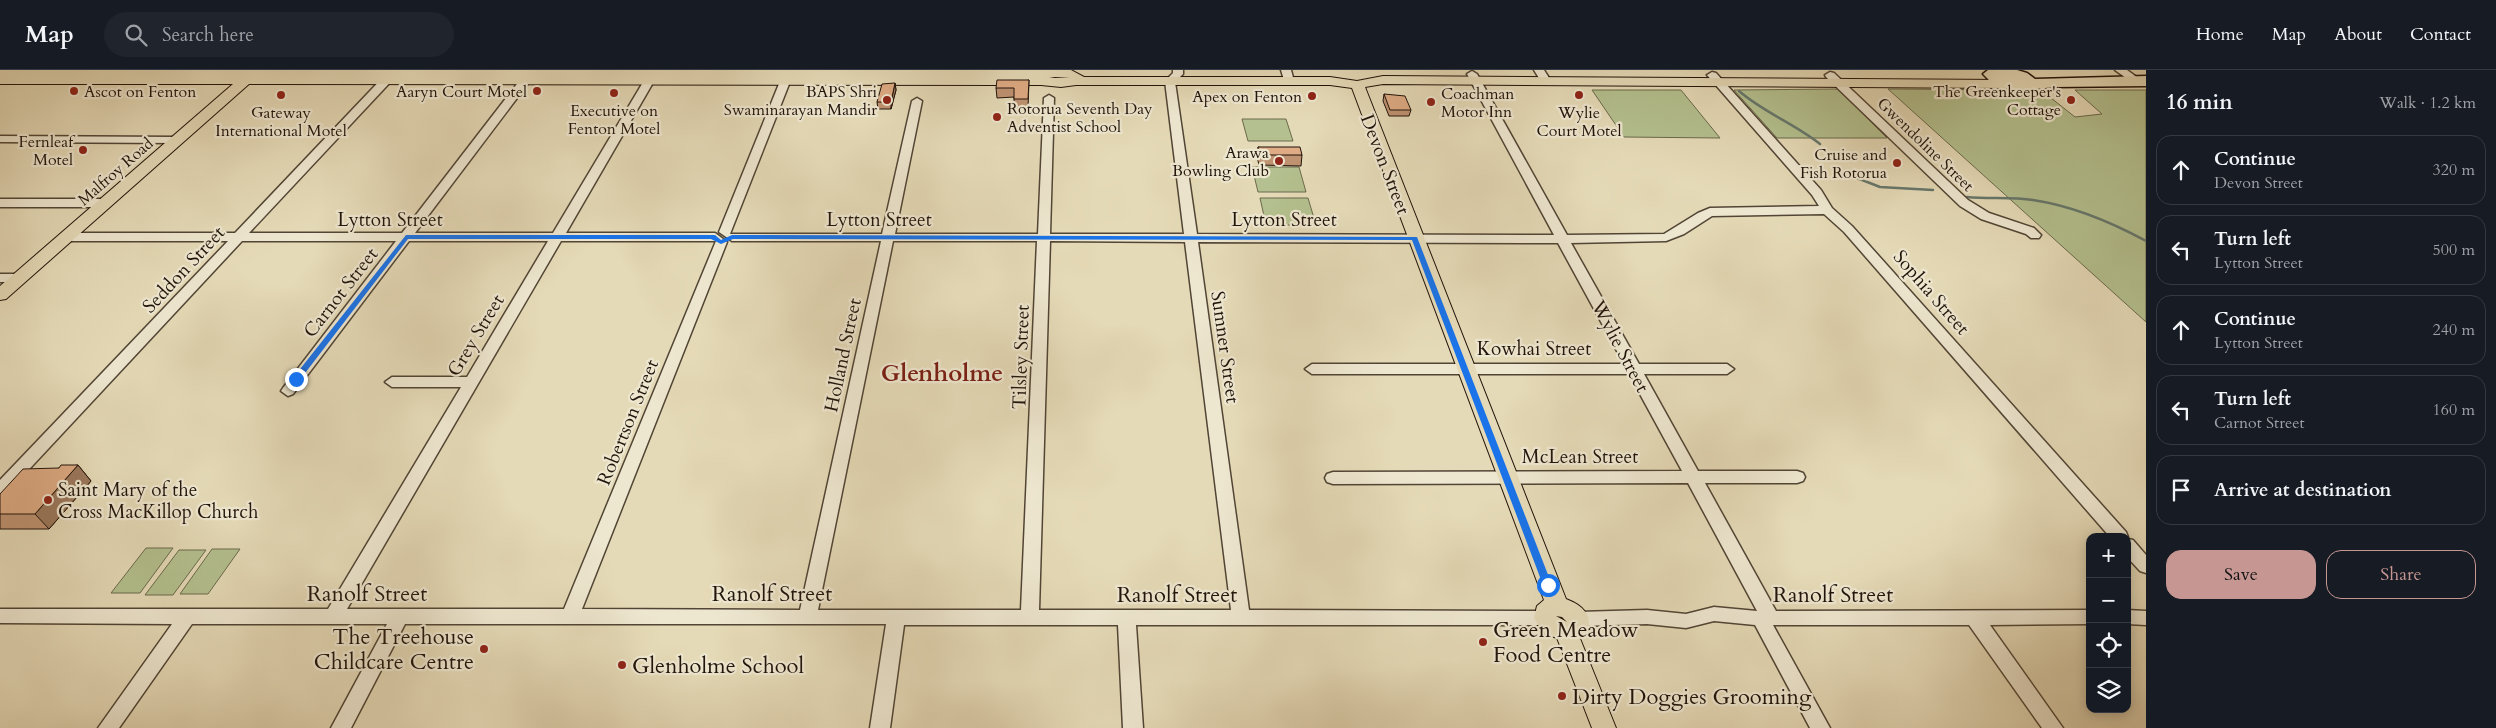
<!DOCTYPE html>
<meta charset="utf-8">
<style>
body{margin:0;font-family:Cardo,serif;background:#20242c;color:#f1f3f6}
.controls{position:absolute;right:15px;bottom:15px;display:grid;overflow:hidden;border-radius:10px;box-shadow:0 2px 12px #0003}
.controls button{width:45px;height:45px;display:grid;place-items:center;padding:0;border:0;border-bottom:1px solid #363941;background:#171b24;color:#f1f3f6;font:25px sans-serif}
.stop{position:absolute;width:15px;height:15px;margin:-11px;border:4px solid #1a73e8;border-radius:50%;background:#fff}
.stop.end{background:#1a73e8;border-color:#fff;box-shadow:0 1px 5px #0008}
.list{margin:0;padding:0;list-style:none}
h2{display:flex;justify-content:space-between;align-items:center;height:65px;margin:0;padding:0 20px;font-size:21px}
h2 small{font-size:16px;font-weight:400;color:#9ea1a6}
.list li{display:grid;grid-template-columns:32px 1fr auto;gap:15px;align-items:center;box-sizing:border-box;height:70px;margin:0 10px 10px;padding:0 10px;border:1px solid #363941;border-radius:15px}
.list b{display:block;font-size:19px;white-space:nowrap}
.list p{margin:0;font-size:16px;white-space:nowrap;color:#9ea1a6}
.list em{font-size:16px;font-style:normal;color:#9ea1a6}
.actions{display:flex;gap:10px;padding:15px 20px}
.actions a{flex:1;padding:11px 0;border:1px solid #c59692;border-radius:15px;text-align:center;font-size:18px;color:#c59692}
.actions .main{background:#c59692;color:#111}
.icon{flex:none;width:28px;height:28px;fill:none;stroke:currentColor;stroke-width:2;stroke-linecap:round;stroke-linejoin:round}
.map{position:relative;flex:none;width:2146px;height:658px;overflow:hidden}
header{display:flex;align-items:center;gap:30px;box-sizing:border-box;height:70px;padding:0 25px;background:#171b24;border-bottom:1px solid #363941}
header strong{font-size:24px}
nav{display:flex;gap:28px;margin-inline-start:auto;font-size:18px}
.search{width:350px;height:45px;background:#20242c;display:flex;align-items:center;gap:12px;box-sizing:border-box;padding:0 18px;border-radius:28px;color:#9ea1a6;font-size:19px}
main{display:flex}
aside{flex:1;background:#171b24}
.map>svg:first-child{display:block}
.green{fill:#b4c08f;stroke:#6a6a4c}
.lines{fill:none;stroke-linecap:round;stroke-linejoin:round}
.stream{stroke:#67786d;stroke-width:2.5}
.minor-casing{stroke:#514535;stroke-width:3}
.major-casing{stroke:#20130a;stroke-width:2}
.highway-casing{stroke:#20130a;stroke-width:3}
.minor{fill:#eee7d0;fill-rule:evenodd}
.major{fill:#e5dab7;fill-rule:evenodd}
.highway{fill:#e5dab7;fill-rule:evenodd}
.wall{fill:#bf9372;stroke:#20130a}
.shaded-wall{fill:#9b785c;stroke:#20130a}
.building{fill:#deab84;stroke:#20130a}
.route{fill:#1a73e8}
.poi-dot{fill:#8f2418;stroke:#eee7d0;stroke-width:2}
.labels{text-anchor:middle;stroke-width:4.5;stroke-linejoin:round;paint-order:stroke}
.far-poi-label{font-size:16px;fill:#20130a;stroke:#eee7d0;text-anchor:end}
.far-street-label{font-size:16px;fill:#20130a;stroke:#eee7d0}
.street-label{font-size:19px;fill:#20130a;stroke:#eee7d0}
.poi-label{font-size:19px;fill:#20130a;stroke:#eee7d0;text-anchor:start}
.near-street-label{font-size:22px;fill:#20130a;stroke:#eee7d0}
.near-poi-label{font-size:22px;fill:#20130a;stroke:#eee7d0;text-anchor:start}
.district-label{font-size:24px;font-weight:bold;fill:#7a1f14;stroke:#eee7d0}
</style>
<header>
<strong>Map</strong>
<div class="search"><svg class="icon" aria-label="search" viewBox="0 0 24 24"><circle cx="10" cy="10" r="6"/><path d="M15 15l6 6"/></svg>Search here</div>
<nav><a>Home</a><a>Map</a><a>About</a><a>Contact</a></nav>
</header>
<main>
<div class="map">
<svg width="2146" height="658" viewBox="0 0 2146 658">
<rect width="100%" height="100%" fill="#e5dab7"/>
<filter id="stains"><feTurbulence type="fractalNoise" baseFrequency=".004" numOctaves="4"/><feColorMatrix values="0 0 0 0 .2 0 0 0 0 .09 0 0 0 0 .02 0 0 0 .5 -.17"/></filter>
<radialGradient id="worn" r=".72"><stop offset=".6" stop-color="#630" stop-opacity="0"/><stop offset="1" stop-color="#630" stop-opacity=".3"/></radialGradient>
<path class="green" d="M 1838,19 L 1887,68 L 1777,68 L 1734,20 Z
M 1888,19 L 2041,20 L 2075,47 L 2102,44 L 2075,20 L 2146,20 L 2146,252 Z
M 1592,20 L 1681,20 L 1720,68 L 1624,67 Z
M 1242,49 L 1286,49 L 1293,71 L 1248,71 Z
M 1252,97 L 1299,97 L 1306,122 L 1258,122 Z
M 1260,128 L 1308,128 L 1316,155 L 1266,155 Z
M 146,478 L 173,478 L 140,523 L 111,523 Z
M 212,479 L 240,479 L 208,524 L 180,524 Z
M 179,480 L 206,480 L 173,525 L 145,525 Z"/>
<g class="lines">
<path class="stream" d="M 1739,21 C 1763,42 1795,54 1820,74
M 1852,106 L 1880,117 L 1933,120
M 1967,127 C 1989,129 2011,127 2033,130 C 2073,136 2111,152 2146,171"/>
<defs>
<path id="minor" d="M 393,0 L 398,3 L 397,5 L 249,163 L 402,163 L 527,1 L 531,0 L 536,3 L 415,163 L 553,163 L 648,4 L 653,1 L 658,4 L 566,163 L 715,163 L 727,172 L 582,539 L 800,540 L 881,171 L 732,171 L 719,162 L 783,4 L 788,1 L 793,4 L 730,164 L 882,164 L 912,31 L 917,28 L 922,31 L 895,164 L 1038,164 L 1044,28 L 1049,25 L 1054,28 L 1050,164 L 1184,164 L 1165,11 L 1173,3 L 1173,0 L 1183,0 L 1183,4 L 1175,12 L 1197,164 L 1554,165 L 1467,4 L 1472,1 L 1477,4 L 1567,165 L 1664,164 L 1698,143 L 1710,138 L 1819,136 L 1812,125 L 1707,5 L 1712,2 L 1716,3 L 1821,120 L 1832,138 L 1852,156 L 2126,462 L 2128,467 L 2128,469 L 2133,470 L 2146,485 L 2146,503 L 2140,501 L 2127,487 L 2127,467 L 2110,467 L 1844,162 L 1824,144 L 1712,146 L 1684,164 L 1666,171 L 1571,173 L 1639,294 L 1727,294 L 1734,299 L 1727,304 L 1644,304 L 1698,401 L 1797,401 L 1803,403 L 1805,407 L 1803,411 L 1797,413 L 1705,413 L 1776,541 L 2090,540 L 2090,554 L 1990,555 L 2063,658 L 2042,658 L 1969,555 L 1773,555 L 1830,658 L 1810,658 L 1755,555 L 1714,551 L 1686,558 L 1647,554 L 1578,556 L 1572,554 L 1569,549 L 1572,544 L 1578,542 L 1647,540 L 1686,544 L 1714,537 L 1757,541 L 1688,413 L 1333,414 L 1327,412 L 1325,408 L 1327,404 L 1333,402 L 1682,401 L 1629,304 L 1312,304 L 1305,299 L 1312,294 L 1624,294 L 1558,173 L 1198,172 L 1249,540 L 1545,541 L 1551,543 L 1554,548 L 1551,553 L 1545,555 L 1136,555 L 1143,658 L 1123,658 L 1118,555 L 904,555 L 890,658 L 870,658 L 886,554 L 405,554 L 351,658 L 331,658 L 387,554 L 192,554 L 119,658 L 98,658 L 172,554 L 0,553 L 0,539 L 328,539 L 461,317 L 392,317 L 385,312 L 392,307 L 467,307 L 548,171 L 409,171 L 293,324 L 288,326 L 281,321 L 283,318 L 396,171 L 242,171 L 6,424 L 0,426 L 0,410 L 228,171 L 66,171 L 60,167 L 66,163 L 235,163 L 389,1 ZM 561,171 L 716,171 L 564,539 L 347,539 ZM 893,171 L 1037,171 L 1021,540 L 818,540 ZM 1050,171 L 1185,172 L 1231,540 L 1039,540 Z
M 1281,0 L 1291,0 L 1294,11 L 1293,13 L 1285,13 Z
M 1534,0 L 1544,0 L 1551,11 L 1550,13 L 1542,13 Z
M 2115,0 L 2127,0 L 2142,11 L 2141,13 L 2133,13 Z
M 1830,2 L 1834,3 L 1968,130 L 1989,143 L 2034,158 L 2041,165 L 2039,168 L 2031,168 L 2026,164 L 1981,149 L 1960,136 L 1826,7 L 1825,5 Z
M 0,66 L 177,67 L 183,70 L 177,73 L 0,72 Z
M 0,129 L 104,129 L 110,133 L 104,137 L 0,137 Z
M 0,204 L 19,204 L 26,208 L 19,212 L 0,212 Z
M 2127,540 L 2146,541 L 2146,555 L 2127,554 Z"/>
<path id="major" d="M 0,0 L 1071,0 L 1084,7 L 1330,7 L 1357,11 L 1383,6 L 2004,10 L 2011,14 L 2004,18 L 1383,14 L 1365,17 L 1566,529 C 1582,535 1595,546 1586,564 L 1579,566 L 1616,658 L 1592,658 L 1557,568 L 1543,563 L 1534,548 L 1537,536 L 1544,530 L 1352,18 L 1330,15 L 1076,15 L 1061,17 L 1041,15 L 249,14 L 6,229 L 0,230 L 0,216 L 233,14 L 0,14 ZM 1055,7 L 1070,8 L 1049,8 ZM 1556,546 L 1562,547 L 1567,552 Z"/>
<path id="highway" d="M 2017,0 L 2027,3 L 2035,9 L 2146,6 L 2146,16 L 2054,17 L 2017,21 L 1994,15 L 1983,4 L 1988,0 Z"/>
</defs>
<use href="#minor" class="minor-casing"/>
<use href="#major" class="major-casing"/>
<use href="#highway" class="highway-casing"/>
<use href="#minor" class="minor"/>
<use href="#major" class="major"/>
<use href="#highway" class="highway"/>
</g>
<path class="wall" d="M 1029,10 L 1028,38 L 1014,38 L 1014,27 L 997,28 L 996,18 Z
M 895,13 L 896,20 L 891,39 L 878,39 L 877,32 Z
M 1384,24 L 1411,40 L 1409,46 L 1389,46 L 1383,31 Z
M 1258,77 L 1302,85 L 1301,96 L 1259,95 L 1257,87 Z
M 78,395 L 91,411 L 49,459 L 0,459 L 0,424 L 59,398 Z"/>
<path class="shaded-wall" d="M 895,13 L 896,20 L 891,39 L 891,32 Z
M 78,395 L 91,411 L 49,459 L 35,444 Z"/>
<path class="building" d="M 997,10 L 1029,10 L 1028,29 L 1014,29 L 1014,18 L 996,18 Z
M 895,13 L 891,32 L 877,32 L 882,14 Z
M 1384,24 L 1405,26 L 1411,40 L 1390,40 Z
M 1258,77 L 1300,77 L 1302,85 L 1260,85 Z
M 61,395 L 78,395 L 35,444 L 0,444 L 0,424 L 23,399 L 59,398 Z"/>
<path class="route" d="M 406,165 L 715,165 L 721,170 L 732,165 L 1417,167 L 1552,515 L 1548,519 L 1543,515 L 1412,170 L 733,169 L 721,174 L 711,169 L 408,169 L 299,311 L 293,311 L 293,308 Z"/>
<g class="poi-dot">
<circle cx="74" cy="21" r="5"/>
<circle cx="537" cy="21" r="5"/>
<circle cx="614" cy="23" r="5"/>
<circle cx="281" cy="25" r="5"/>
<circle cx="1579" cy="25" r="5"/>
<circle cx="1312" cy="26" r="5"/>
<circle cx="887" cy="30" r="5"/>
<circle cx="2071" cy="30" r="5"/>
<circle cx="1431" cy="32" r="5"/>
<circle cx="997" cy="47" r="5"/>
<circle cx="83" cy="80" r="5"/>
<circle cx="1279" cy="91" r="5"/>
<circle cx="1897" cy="93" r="5"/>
<circle cx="48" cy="430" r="5"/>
<circle cx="1483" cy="572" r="5"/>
<circle cx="484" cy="579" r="5"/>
<circle cx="622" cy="595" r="5"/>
<circle cx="1562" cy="626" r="5"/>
</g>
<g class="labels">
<g class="far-poi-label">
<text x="84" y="27" text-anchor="start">Ascot on Fenton</text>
<text x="527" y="27">Aaryn Court Motel</text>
<text x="877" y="27">BAPS Shri<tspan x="877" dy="18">Swaminarayan Mandir</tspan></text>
<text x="2061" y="27">The Greenkeeper's<tspan x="2061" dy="18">Cottage</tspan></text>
<text x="1441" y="29" text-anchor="start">Coachman<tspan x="1441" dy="18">Motor Inn</tspan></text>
<text x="1302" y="32">Apex on Fenton</text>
<text x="1007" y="44" text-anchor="start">Rotorua Seventh Day<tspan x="1007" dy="18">Adventist School</tspan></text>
<text x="614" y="46" text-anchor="middle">Executive on<tspan x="614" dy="18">Fenton Motel</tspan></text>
<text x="281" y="48" text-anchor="middle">Gateway<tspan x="281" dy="18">International Motel</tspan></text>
<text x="1579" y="48" text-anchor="middle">Wylie<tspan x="1579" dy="18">Court Motel</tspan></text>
<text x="73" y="77">Fernleaf<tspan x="73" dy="18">Motel</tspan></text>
<text x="1269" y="88">Arawa<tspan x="1269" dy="18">Bowling Club</tspan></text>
<text x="1887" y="90">Cruise and<tspan x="1887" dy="18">Fish Rotorua</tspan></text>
</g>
<g class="far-street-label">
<text transform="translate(1926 74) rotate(44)" y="6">Gwendoline Street</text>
<text transform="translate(115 101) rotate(-41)" y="6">Malfroy Road</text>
</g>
<g class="street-label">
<text transform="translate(1386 94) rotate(69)" y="7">Devon Street</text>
<text x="390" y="156">Lytton Street</text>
<text x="879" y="156">Lytton Street</text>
<text x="1284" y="156">Lytton Street</text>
<text transform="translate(183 199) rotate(-47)" y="7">Seddon Street</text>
<text transform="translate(340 222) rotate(-52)" y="7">Carnot Street</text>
<text transform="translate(1932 222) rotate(49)" y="7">Sophia Street</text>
<text transform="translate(475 265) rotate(-59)" y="7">Grey Street</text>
<text transform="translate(1621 276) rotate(62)" y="7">Wylie Street</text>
<text transform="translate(1226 277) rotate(82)" y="7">Sumner Street</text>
<text x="1534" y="285">Kowhai Street</text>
<text transform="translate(842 285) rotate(-78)" y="7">Holland Street</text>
<text transform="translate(1020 287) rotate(-88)" y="7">Tilsley Street</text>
<text transform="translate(627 352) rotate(-68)" y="7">Robertson Street</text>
<text x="1580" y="393">McLean Street</text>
</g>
<g class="poi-label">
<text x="58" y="426">Saint Mary of the<tspan x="58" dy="22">Cross MacKillop Church</tspan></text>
</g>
<g class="near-street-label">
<text x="367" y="531">Ranolf Street</text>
<text x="772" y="531">Ranolf Street</text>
<text x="1177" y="532">Ranolf Street</text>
<text x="1833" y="532">Ranolf Street</text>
</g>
<g class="near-poi-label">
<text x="1493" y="567">Green Meadow<tspan x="1493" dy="25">Food Centre</tspan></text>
<text x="474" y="574" text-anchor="end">The Treehouse<tspan x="474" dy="25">Childcare Centre</tspan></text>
<text x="632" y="603">Glenholme School</text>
<text x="1572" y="634">Dirty Doggies Grooming</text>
</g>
<g class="district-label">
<text x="942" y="311">Glenholme</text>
</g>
</g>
<rect width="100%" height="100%" filter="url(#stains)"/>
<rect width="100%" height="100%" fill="url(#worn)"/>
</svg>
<div class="controls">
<button>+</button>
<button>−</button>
<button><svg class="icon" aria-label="locate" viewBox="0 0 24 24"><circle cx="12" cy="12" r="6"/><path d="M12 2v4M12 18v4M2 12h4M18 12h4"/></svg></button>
<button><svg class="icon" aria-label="layers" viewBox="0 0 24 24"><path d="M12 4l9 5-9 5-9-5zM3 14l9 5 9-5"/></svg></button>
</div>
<div class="stop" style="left:1548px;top:515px"></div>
<div class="stop end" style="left:296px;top:309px"></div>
</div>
<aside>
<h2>16 min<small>Walk · 1.2 km</small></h2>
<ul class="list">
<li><svg class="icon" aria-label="ahead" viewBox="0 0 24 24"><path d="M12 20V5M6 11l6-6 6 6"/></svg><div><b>Continue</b><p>Devon Street</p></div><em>320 m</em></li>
<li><svg class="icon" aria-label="left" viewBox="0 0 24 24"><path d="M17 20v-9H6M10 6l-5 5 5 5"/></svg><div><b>Turn left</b><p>Lytton Street</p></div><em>500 m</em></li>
<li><svg class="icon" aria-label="ahead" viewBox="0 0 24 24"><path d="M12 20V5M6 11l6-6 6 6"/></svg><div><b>Continue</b><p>Lytton Street</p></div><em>240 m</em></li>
<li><svg class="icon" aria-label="left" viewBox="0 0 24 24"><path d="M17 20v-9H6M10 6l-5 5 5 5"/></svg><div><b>Turn left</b><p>Carnot Street</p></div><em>160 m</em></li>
<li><svg class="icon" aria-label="arrive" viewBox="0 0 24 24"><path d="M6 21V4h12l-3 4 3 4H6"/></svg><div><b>Arrive at destination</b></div></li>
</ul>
<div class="actions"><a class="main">Save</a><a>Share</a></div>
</aside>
</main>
